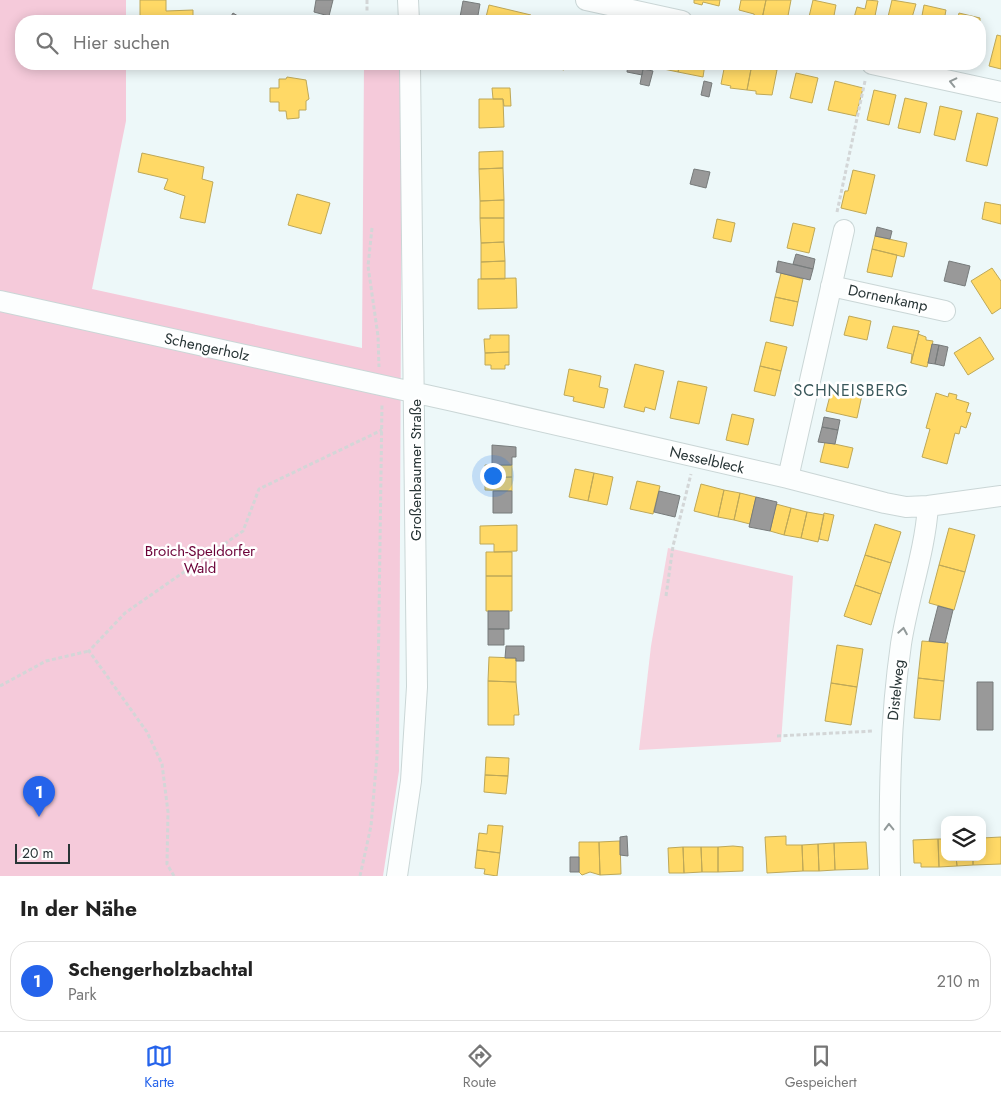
<!DOCTYPE html>
<html lang="de">
<meta charset="utf-8">
<style>
body{margin:0;font-family:Jost,sans-serif;background:#f6f6f6;color:#222}
.controls{position:absolute;right:15px;bottom:15px;display:grid;overflow:hidden;border-radius:10px;box-shadow:0 2px 12px #0003}
.controls button{width:45px;height:45px;display:grid;place-items:center;padding:0;border:0;border-bottom:1px solid #e0e0e0;background:#fff;color:#222;font:25px sans-serif}
.scale{position:absolute;left:15px;bottom:12px;width:55px;box-sizing:border-box;padding-left:5px;border:2px solid #283536;border-top:0;font-size:14px;line-height:18px;white-space:nowrap;color:#283536;-webkit-text-stroke:4px #fff;paint-order:stroke}
.you{position:absolute;left:492px;top:475px;width:18px;height:18px;margin:-12px;border:4px solid #fff;border-radius:50%;background:#1a73e8;box-shadow:0 0 0 8px #1a73e833}
.badge{display:grid;place-items:center;width:32px;height:32px;border-radius:50%;background:#2563eb;color:#fff;font-size:16px;font-weight:700}
.pin{position:absolute;translate:-50% -41px;filter:drop-shadow(0 1px 2px #0008)}
.pin::after{content:'';position:absolute;top:26px;width:18px;height:15px;background:inherit;clip-path:polygon(0 0,100% 0,50% 100%)}
.list{margin:0;padding:0;list-style:none}
h2{display:flex;justify-content:space-between;align-items:center;height:65px;margin:0;padding:0 20px;font-size:21px}
h2 small{font-size:16px;font-weight:400;color:#767676}
.list li{display:grid;grid-template-columns:32px 1fr auto;gap:15px;align-items:center;box-sizing:border-box;height:80px;margin:0 10px 10px;padding:0 10px;border:1px solid #e0e0e0;border-radius:20px}
.list b{display:block;font-size:19px;white-space:nowrap}
.list p{margin:0;font-size:16px;white-space:nowrap;color:#767676}
.list em{font-size:16px;font-style:normal;color:#767676}
.icon{flex:none;width:28px;height:28px;fill:none;stroke:currentColor;stroke-width:2;stroke-linecap:round;stroke-linejoin:round}
.map{position:relative;flex:none;width:1001px;height:876px;overflow:hidden}
.search{position:absolute;background:#fff;box-shadow:0 2px 12px #0003;left:15px;right:15px;top:15px;height:55px;display:flex;align-items:center;gap:12px;box-sizing:border-box;padding:0 18px;border-radius:20px;color:#767676;font-size:19px}
.sheet{height:155px;background:#fff}
nav{display:flex;justify-content:space-around;align-items:center;box-sizing:border-box;height:70px;border-top:1px solid #e0e0e0;background:#fff;font-size:14px;color:#767676}
nav a{display:grid;justify-items:center;gap:2px}
nav .on{color:#2563eb}
.map>svg:first-child{display:block}
.green{fill:#f6d3df}
.forest{fill:#f5cada}
.homes{fill:#ffd966;stroke:#bea858}
.industry{fill:#999;stroke:#777b7b}
.lines{fill:none;stroke-linecap:round;stroke-linejoin:round}
.minor-casing{stroke:#cad6d6;stroke-width:22}
.path{stroke:#d3d6d7;stroke-width:3;stroke-dasharray:4 2.5;stroke-linecap:butt}
.minor{stroke:#fcfefe;stroke-width:20}
.oneway{stroke:#929a9a}
.labels{text-anchor:middle;stroke-width:5;stroke-linejoin:round;paint-order:stroke}
.street-label{font-size:15px;fill:#283536;stroke:#fff}
.park-label{font-size:15px;fill:#6b0137;stroke:#fff}
.neighbourhood-label{font-size:16px;letter-spacing:1px;fill:#39575a;stroke:#fff}
</style>
<div class="map">
<svg width="1001" height="876" viewBox="0 0 1001 876">
<rect width="100%" height="100%" fill="#edf8f9"/>
<path class="green" d="M 668,548 L 793,576 L 781,742 L 639,750 L 651,646 Z"/>
<path class="forest" d="M 0,0 L 126,0 L 126,21 L 21,21 L 21,64 L 126,64 L 126,121 L 92,289 L 362,348 L 364,64 L 402,64 L 399,771 L 383,876 L 0,876 Z"/>
<path class="homes" d="M 140,0 L 166,0 L 166,11 L 193,10 L 193,21 L 140,21 Z
M 694,0 L 720,0 L 719,6 L 703,2 L 702,5 L 694,3 Z
M 741,0 L 766,0 L 762,19 L 755,17 L 754,14 L 739,10 Z
M 766,0 L 791,0 L 787,21 L 762,19 Z
M 813,0 L 836,5 L 833,21 L 808,21 Z
M 867,0 L 878,1 L 874,21 L 853,21 L 857,7 L 865,9 Z
M 892,0 L 916,4 L 911,21 L 887,21 Z
M 489,5 L 531,15 L 529,21 L 485,21 Z
M 924,5 L 946,10 L 944,21 L 921,21 Z
M 959,13 L 980,18 L 980,21 L 957,21 Z
M 997,35 L 1001,36 L 1001,69 L 989,66 Z
M 550,64 L 566,64 L 564,70 L 549,66 Z
M 655,64 L 680,64 L 678,72 L 654,67 Z
M 680,64 L 705,64 L 703,77 L 678,72 Z
M 725,64 L 752,64 L 747,90 L 730,88 L 731,86 L 721,84 Z
M 752,64 L 777,70 L 772,95 L 756,94 L 756,91 L 747,90 Z
M 796,73 L 818,78 L 812,103 L 790,98 Z
M 287,77 L 306,80 L 309,99 L 306,101 L 306,110 L 299,110 L 299,118 L 287,119 L 286,111 L 279,111 L 279,102 L 270,102 L 270,88 L 279,88 L 279,79 L 286,79 Z
M 835,81 L 863,88 L 856,116 L 828,110 Z
M 492,88 L 510,88 L 511,106 L 504,106 L 503,99 L 493,99 Z
M 874,90 L 896,95 L 889,125 L 867,120 Z
M 905,98 L 927,103 L 920,133 L 898,128 Z
M 479,99 L 503,99 L 504,127 L 479,128 Z
M 940,106 L 962,111 L 955,140 L 934,135 Z
M 977,113 L 998,118 L 987,166 L 966,161 Z
M 503,151 L 503,168 L 479,169 L 479,152 Z
M 142,153 L 204,167 L 202,179 L 213,182 L 205,223 L 180,218 L 185,196 L 164,189 L 168,179 L 138,172 Z
M 503,168 L 504,200 L 480,201 L 479,169 Z
M 853,170 L 875,175 L 866,214 L 841,208 L 845,191 L 848,191 Z
M 297,194 L 330,203 L 321,234 L 288,225 Z
M 504,200 L 504,218 L 480,218 L 480,201 Z
M 985,202 L 1001,205 L 1001,224 L 982,219 Z
M 480,218 L 504,218 L 504,242 L 481,243 Z
M 717,219 L 735,223 L 731,242 L 713,238 Z
M 793,223 L 815,228 L 809,253 L 787,248 Z
M 875,236 L 907,243 L 904,257 L 872,249 Z
M 504,242 L 505,261 L 481,262 L 481,243 Z
M 872,249 L 897,255 L 892,277 L 867,272 Z
M 505,261 L 505,279 L 481,279 L 481,262 Z
M 992,268 L 1001,281 L 1001,308 L 992,314 L 971,281 Z
M 781,273 L 803,279 L 798,302 L 775,297 Z
M 516,278 L 517,308 L 478,309 L 478,279 Z
M 775,297 L 798,302 L 793,326 L 770,321 Z
M 849,316 L 871,321 L 867,340 L 844,335 Z
M 893,326 L 919,331 L 911,363 L 912,354 L 887,348 Z
M 919,331 L 918,334 L 926,337 L 926,340 L 933,341 L 927,367 L 911,363 Z
M 490,335 L 509,335 L 509,352 L 485,353 L 484,339 L 490,339 Z
M 980,337 L 994,359 L 968,375 L 954,353 Z
M 766,342 L 787,347 L 781,371 L 760,366 Z
M 509,352 L 509,365 L 505,365 L 505,369 L 491,369 L 491,365 L 485,365 L 485,353 Z
M 635,364 L 664,371 L 655,410 L 645,407 L 644,412 L 624,407 Z
M 760,366 L 781,371 L 775,396 L 754,391 Z
M 569,369 L 601,376 L 599,387 L 608,389 L 604,408 L 573,401 L 574,397 L 564,395 Z
M 678,381 L 707,387 L 699,424 L 670,418 Z
M 832,388 L 862,395 L 857,418 L 826,411 Z
M 936,393 L 948,397 L 949,393 L 957,395 L 956,399 L 969,403 L 966,412 L 971,413 L 966,428 L 961,426 L 959,434 L 955,433 L 947,464 L 922,457 L 930,429 L 926,428 Z
M 732,414 L 754,419 L 748,445 L 726,440 Z
M 825,442 L 853,448 L 848,468 L 820,462 Z
M 485,465 L 512,465 L 512,477 L 485,478 Z
M 575,469 L 594,473 L 588,501 L 569,497 Z
M 594,473 L 613,477 L 607,505 L 588,501 Z
M 512,477 L 512,491 L 485,490 L 485,478 Z
M 637,481 L 660,486 L 653,514 L 630,509 Z
M 701,484 L 724,490 L 718,517 L 694,511 Z
M 724,490 L 740,493 L 734,520 L 718,517 Z
M 740,493 L 756,497 L 750,524 L 734,520 Z
M 776,504 L 791,508 L 784,535 L 770,531 Z
M 791,508 L 807,512 L 801,538 L 784,535 Z
M 807,512 L 824,515 L 818,542 L 801,538 Z
M 824,513 L 834,515 L 828,541 L 819,539 Z
M 875,524 L 901,532 L 891,563 L 865,555 Z
M 517,525 L 517,551 L 494,552 L 494,544 L 480,544 L 480,526 Z
M 949,528 L 975,535 L 965,572 L 939,565 Z
M 486,552 L 512,552 L 512,576 L 486,576 Z
M 865,555 L 891,563 L 881,594 L 855,585 Z
M 939,565 L 965,572 L 954,610 L 929,603 Z
M 486,576 L 512,576 L 512,611 L 486,611 Z
M 855,585 L 881,594 L 871,625 L 844,616 Z
M 922,641 L 948,643 L 944,681 L 918,678 Z
M 837,645 L 863,649 L 857,687 L 831,683 Z
M 489,657 L 516,658 L 516,682 L 488,681 Z
M 918,678 L 944,681 L 940,720 L 914,718 Z
M 488,681 L 516,682 L 519,715 L 514,715 L 514,725 L 488,725 Z
M 831,683 L 857,687 L 851,725 L 825,721 Z
M 486,757 L 509,758 L 508,776 L 485,775 Z
M 485,775 L 508,776 L 506,794 L 484,792 Z
M 488,825 L 503,826 L 500,853 L 477,850 L 479,833 L 487,834 Z
M 786,836 L 786,845 L 802,845 L 803,871 L 767,873 L 765,837 Z
M 1001,837 L 1001,864 L 973,865 L 973,857 L 982,857 L 982,838 Z
M 938,839 L 945,839 L 945,857 L 956,857 L 957,866 L 939,867 Z
M 938,839 L 939,867 L 921,867 L 921,863 L 914,863 L 913,840 Z
M 620,841 L 621,874 L 600,875 L 599,842 Z
M 579,842 L 599,842 L 600,875 L 590,872 L 582,875 L 579,872 Z
M 866,842 L 868,869 L 835,870 L 834,843 Z
M 834,843 L 835,870 L 819,871 L 818,844 Z
M 818,844 L 819,871 L 803,871 L 802,845 Z
M 733,846 L 743,847 L 743,871 L 718,872 L 718,847 Z
M 683,847 L 701,847 L 702,872 L 684,873 Z
M 683,847 L 684,873 L 669,873 L 668,848 Z
M 701,847 L 718,847 L 718,872 L 702,872 Z
M 477,850 L 500,853 L 497,876 L 484,874 L 485,869 L 475,868 Z
M 956,857 L 973,857 L 973,865 L 957,866 Z"/>
<path class="industry" d="M 316,0 L 333,0 L 329,16 L 314,12 Z
M 463,1 L 480,4 L 477,21 L 460,17 Z
M 233,13 L 246,21 L 228,21 Z
M 280,64 L 295,64 L 295,68 L 280,68 Z
M 628,64 L 644,64 L 642,75 L 627,72 Z
M 643,69 L 653,71 L 649,86 L 640,84 Z
M 704,81 L 712,83 L 709,97 L 701,95 Z
M 694,169 L 710,172 L 706,188 L 690,184 Z
M 877,227 L 892,231 L 890,239 L 875,236 Z
M 796,254 L 815,259 L 813,269 L 793,264 Z
M 778,261 L 813,269 L 810,280 L 776,272 Z
M 949,261 L 970,266 L 965,286 L 944,281 Z
M 932,344 L 939,345 L 935,364 L 928,363 Z
M 939,345 L 948,347 L 944,366 L 935,364 Z
M 824,417 L 840,420 L 838,430 L 822,427 Z
M 822,427 L 838,430 L 835,444 L 818,442 Z
M 492,445 L 516,447 L 516,457 L 512,457 L 512,465 L 492,465 Z
M 493,491 L 512,491 L 512,513 L 493,513 Z
M 659,491 L 680,496 L 675,517 L 654,512 Z
M 756,497 L 777,502 L 770,531 L 749,527 Z
M 938,606 L 953,610 L 945,643 L 929,641 Z
M 488,611 L 509,611 L 509,629 L 488,629 Z
M 488,629 L 504,629 L 504,645 L 488,645 Z
M 506,646 L 524,646 L 524,661 L 516,661 L 516,658 L 505,658 Z
M 977,682 L 993,682 L 993,730 L 977,730 Z
M 627,836 L 628,856 L 620,855 L 620,837 Z
M 570,857 L 579,857 L 579,872 L 570,872 Z"/>
<g class="lines">
<defs>
<path id="minor" d="M 408,0 L 409,21
M 586,0 L 682,21
M 872,64 L 1001,92
M 831,286 L 945,311
M 0,301 L 453,401 L 788,478 L 885,503 L 906,507 L 928,506 L 1001,496
M 788,478 L 844,230
M 397,876 L 411,781 L 417,687 L 410,64
M 890,876 C 889,798 890,721 901,644 C 908,598 925,552 928,506"/>
</defs>
<use href="#minor" class="minor-casing"/>
<path class="path" d="M 367,0 L 367,12
M 837,212 L 865,81
M 372,228 L 368,266 L 378,336 L 379,367
M 666,596 L 673,546 L 691,474
M 0,686 L 46,661 L 89,651
M 777,736 L 874,731
M 174,876 L 167,864 L 168,812 L 162,764 L 147,732 L 89,651 L 125,613 L 243,531 L 259,489 L 382,430
M 360,876 L 371,826 L 377,756 L 382,403"/>
<use href="#minor" class="minor"/>
</g>
<defs><path id="oneway-chevron" d="M-2-3.5L2.5 0L-2 3.5" fill="none" stroke-width="1.6" stroke-linecap="round" stroke-linejoin="round" transform="scale(1.25)"/></defs>
<g class="oneway">
<use href="#oneway-chevron" transform="translate(953 82) rotate(-167)"/>
<use href="#oneway-chevron" transform="translate(903 631) rotate(-80)"/>
<use href="#oneway-chevron" transform="translate(889 827) rotate(-91)"/>
</g>
<g class="labels">
<g class="street-label">
<text transform="translate(888 298) rotate(12)" y="5">Dornenkamp</text>
<text transform="translate(207 347) rotate(12)" y="5">Schengerholz</text>
<text transform="translate(707 460) rotate(13)" y="5">Nesselbleck</text>
<text transform="translate(416 470) rotate(-90)" y="5">Großenbaumer Straße</text>
<text transform="translate(896 690) rotate(-84)" y="5">Distelweg</text>
</g>
<g class="park-label">
<text x="200" y="556">Broich-Speldorfer<tspan x="200" dy="17">Wald</tspan></text>
</g>
<g class="neighbourhood-label">
<text x="851" y="396">SCHNEISBERG</text>
</g>
</g>
</svg>
<div class="controls">
<button><svg class="icon" aria-label="layers" viewBox="0 0 24 24"><path d="M12 4l9 5-9 5-9-5zM3 14l9 5 9-5"/></svg></button>
</div>
<div class="scale">20 m</div>
<div class="you"></div>
<div class="pin badge" style="left:39px;top:817px">1</div>
<div class="search"><svg class="icon" aria-label="search" viewBox="0 0 24 24"><circle cx="10" cy="10" r="6"/><path d="M15 15l6 6"/></svg>Hier suchen</div>
</div>
<section class="sheet">
<h2>In der Nähe<small></small></h2>
<ul class="list">
<li><span class="badge">1</span><div><b>Schengerholzbachtal</b><p>Park</p></div><em>210 m</em></li>
</ul>
</section>
<nav>
<a class="on"><svg class="icon" aria-label="map" viewBox="0 0 24 24"><path d="M3 6l6-2 6 2 6-2v14l-6 2-6-2-6 2zM9 4v14M15 6v14"/></svg>Karte</a>
<a><svg class="icon" aria-label="directions" viewBox="0 0 24 24"><path d="M12 3l9 9-9 9-9-9zM9 14v-3h6M13 9l2 2-2 2"/></svg>Route</a>
<a><svg class="icon" aria-label="saved" viewBox="0 0 24 24"><path d="M7 4h10v16l-5-4-5 4z"/></svg>Gespeichert</a>
</nav>
